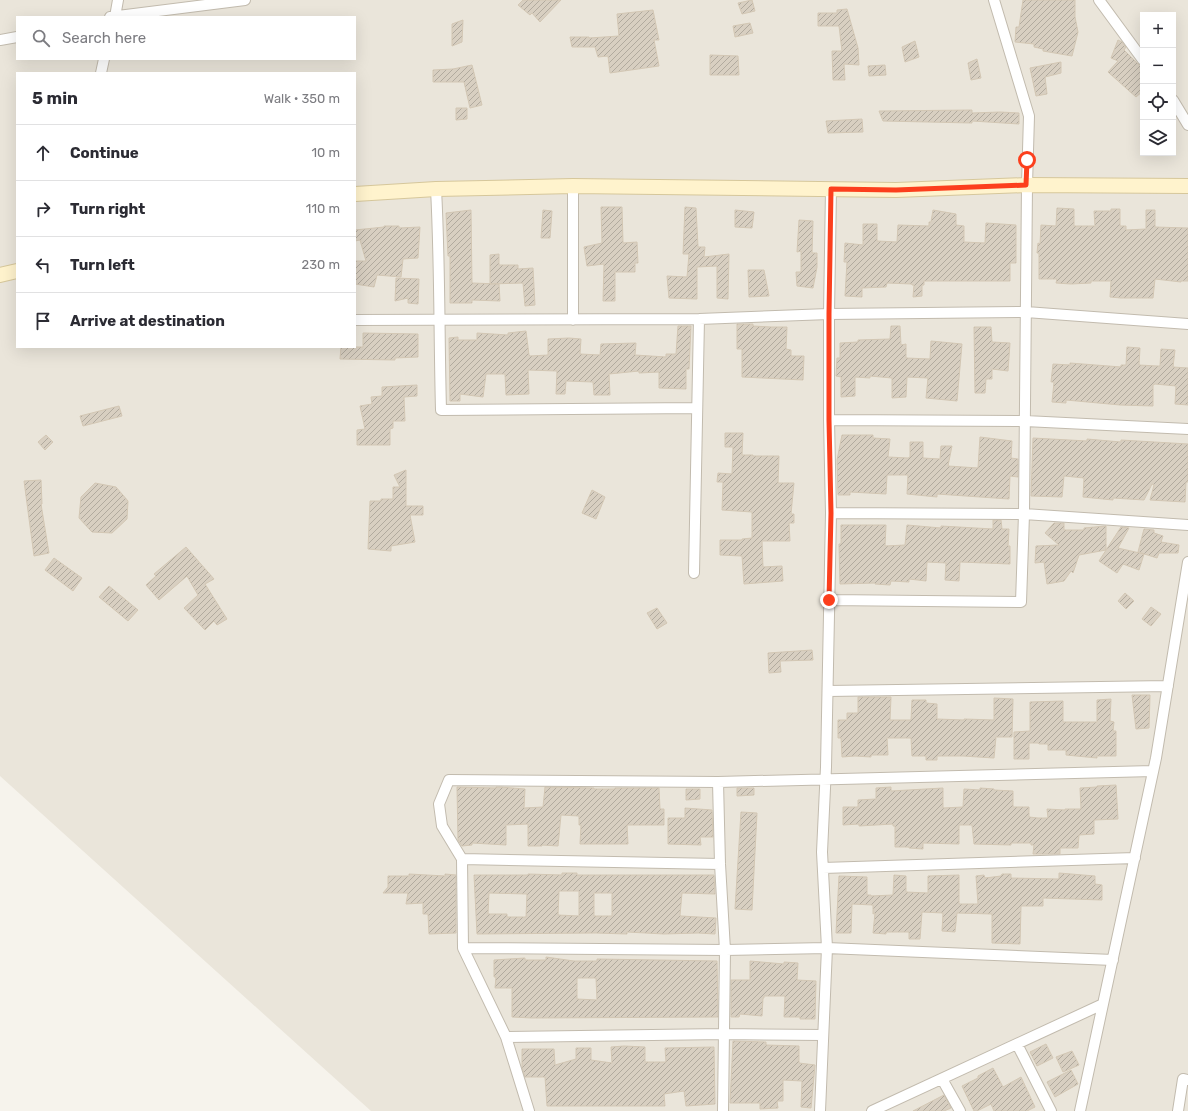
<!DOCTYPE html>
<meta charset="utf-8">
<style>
body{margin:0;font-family:Rubik,sans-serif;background:#f2f2f3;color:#2b2b33}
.controls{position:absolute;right:12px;top:12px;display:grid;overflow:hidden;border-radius:0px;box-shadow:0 4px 16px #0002}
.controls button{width:36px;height:36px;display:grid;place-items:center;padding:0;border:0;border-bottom:1px solid #e1e1e2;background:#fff;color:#2b2b33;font:20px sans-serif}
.stop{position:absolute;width:12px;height:12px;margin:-9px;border:3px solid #fc3f1d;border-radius:50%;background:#fff}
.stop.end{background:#fc3f1d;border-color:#fff;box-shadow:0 1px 4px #0008}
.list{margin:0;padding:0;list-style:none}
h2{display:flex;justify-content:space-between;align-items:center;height:52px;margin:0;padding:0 16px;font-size:17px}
h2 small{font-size:13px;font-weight:400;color:#7c7c81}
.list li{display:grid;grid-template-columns:26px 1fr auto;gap:12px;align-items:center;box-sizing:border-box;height:56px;padding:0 16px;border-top:1px solid #e1e1e2}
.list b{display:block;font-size:15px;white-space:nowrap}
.list em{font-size:13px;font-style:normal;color:#7c7c81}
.icon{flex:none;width:22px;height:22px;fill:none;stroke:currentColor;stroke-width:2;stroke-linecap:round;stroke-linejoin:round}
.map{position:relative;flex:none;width:1188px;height:1111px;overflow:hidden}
.search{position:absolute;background:#fff;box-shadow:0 4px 16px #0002;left:16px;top:16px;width:340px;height:44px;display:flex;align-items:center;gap:10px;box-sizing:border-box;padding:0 14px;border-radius:0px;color:#7c7c81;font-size:15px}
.panel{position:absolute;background:#fff;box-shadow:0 4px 16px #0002;left:16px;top:72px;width:340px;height:276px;border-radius:0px}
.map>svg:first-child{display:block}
.residential{fill:#eae5da;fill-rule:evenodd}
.building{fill:url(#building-hatch);stroke:#d3c7b4;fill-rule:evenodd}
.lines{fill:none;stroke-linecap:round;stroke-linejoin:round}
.street-casing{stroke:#c2bbae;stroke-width:12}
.secondary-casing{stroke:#d6c79b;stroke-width:16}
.street{stroke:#fff;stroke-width:10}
.secondary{stroke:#fff3cd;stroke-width:14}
.route{stroke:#fc3f1d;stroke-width:5}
</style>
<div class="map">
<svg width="1188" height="1111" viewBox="0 0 1188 1111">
<defs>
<pattern id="building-hatch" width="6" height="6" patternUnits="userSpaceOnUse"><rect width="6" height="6" fill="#d8cfc1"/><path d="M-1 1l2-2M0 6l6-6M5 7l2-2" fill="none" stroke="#b1aa9e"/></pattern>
</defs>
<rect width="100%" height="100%" fill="#f6f3ec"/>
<path class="residential" d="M 0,0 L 1188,0 L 1188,1111 L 371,1111 L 0,776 ZM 1143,15 L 1173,15 L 1173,153 L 1143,153 ZM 17,17 L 355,17 L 355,59 L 17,59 ZM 17,73 L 355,73 L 355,347 L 17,347 Z"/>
<path class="building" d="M 523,0 L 561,0 L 540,22 L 532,13 L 530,15 L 518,5 Z
M 752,0 L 755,11 L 742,14 L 738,3 Z
M 1023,0 L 1075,0 L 1075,17 L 1078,32 L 1072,56 L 1043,51 L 1043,49 L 1034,47 L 1034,44 L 1015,42 L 1016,27 L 1019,27 Z
M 847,9 L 858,48 L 859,65 L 844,64 L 845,80 L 833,80 L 832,51 L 842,51 L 839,26 L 818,26 L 818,13 L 837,13 L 837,10 Z
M 653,10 L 659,40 L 654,40 L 659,66 L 610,73 L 608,56 L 598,57 L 595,47 L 572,47 L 570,37 L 589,37 L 589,38 L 619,36 L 617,14 Z
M 463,20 L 462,42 L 452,46 L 452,24 Z
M 750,23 L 753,33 L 735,37 L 733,26 Z
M 1118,40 L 1122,42 L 1126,47 L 1124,50 L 1138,64 L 1143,67 L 1143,91 L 1136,97 L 1108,72 L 1118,61 L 1111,58 Z
M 915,41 L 919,57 L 905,62 L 902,47 Z
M 710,55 L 738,56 L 739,75 L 710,75 Z
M 977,59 L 981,78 L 971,80 L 968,63 Z
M 1061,62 L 1061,73 L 1045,77 L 1047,94 L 1036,96 L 1030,68 Z
M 472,65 L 482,105 L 470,108 L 464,82 L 433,82 L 433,70 L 453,69 Z
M 885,65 L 886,75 L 869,76 L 868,66 Z
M 456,108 L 467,108 L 467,119 L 456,120 Z
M 972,110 L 972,113 L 1000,112 L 1019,113 L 1019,124 L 972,121 L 972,123 L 883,121 L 879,111 Z
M 862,119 L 863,132 L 828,133 L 826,121 Z
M 601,207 L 622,207 L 623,243 L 637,242 L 638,263 L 635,263 L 635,272 L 615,272 L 615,301 L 603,301 L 604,264 L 587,266 L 584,247 L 602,243 Z
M 685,207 L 696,208 L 698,247 L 705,247 L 704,257 L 729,254 L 728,299 L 717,298 L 717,266 L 697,267 L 697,299 L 669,298 L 667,276 L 687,277 L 689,254 L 683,254 Z
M 1057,208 L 1074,209 L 1074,226 L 1095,226 L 1094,211 L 1111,211 L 1111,209 L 1120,209 L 1120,226 L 1126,226 L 1126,230 L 1146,229 L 1146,210 L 1155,210 L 1155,227 L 1188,228 L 1188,281 L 1181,281 L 1181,282 L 1155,279 L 1153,298 L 1121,298 L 1110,297 L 1111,281 L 1091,281 L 1091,283 L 1071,284 L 1056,283 L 1057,279 L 1039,279 L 1039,253 L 1037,253 L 1038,243 L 1040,244 L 1041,225 L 1056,226 Z
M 471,210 L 472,283 L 499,284 L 500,301 L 472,300 L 472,303 L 450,303 L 450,256 L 448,256 L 446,213 Z
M 543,210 L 552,211 L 550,238 L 541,238 Z
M 735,210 L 754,212 L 752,228 L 735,227 Z
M 933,210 L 956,214 L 956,225 L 964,226 L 964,242 L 985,243 L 986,223 L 1016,225 L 1016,263 L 1010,263 L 1010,281 L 924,281 L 924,285 L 922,285 L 922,296 L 913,297 L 914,285 L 912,285 L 912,284 L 887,283 L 886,287 L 862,288 L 862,297 L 845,296 L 847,262 L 844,262 L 845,243 L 863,245 L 863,224 L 877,224 L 877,241 L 897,242 L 898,225 L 929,226 L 929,222 L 931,222 Z
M 799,220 L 813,221 L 812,253 L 817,253 L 817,267 L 813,288 L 797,286 L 796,272 L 801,272 L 801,251 L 797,252 Z
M 384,226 L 399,226 L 399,228 L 420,227 L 418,258 L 403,259 L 401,277 L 377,275 L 374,287 L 355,284 L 355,261 L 366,261 L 360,240 L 355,241 L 355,230 L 384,227 Z
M 499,254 L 499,265 L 518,265 L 518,269 L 533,268 L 535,305 L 525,306 L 523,283 L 490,284 L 490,255 Z
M 748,270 L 764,270 L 769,296 L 749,297 Z
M 396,278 L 419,279 L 418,304 L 408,303 L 408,298 L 395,301 Z
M 737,324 L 753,324 L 753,326 L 771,327 L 787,327 L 786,349 L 791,350 L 791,356 L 804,356 L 803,380 L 742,377 L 742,349 L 737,349 Z
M 678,326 L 691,326 L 689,369 L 686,369 L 686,389 L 659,388 L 659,372 L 639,373 L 639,371 L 609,374 L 610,395 L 594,395 L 593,382 L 566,381 L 565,394 L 556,394 L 557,371 L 528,370 L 529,394 L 506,395 L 505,374 L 486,374 L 483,397 L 460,394 L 460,401 L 450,401 L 449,338 L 458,337 L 458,340 L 477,340 L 477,333 L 508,335 L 508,333 L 526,331 L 529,355 L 530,356 L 548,355 L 548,339 L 569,338 L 581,339 L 580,354 L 600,355 L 601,344 L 636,343 L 635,355 L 666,357 L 666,354 L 676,354 Z
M 891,326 L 900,326 L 901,345 L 906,344 L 906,358 L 930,359 L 931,341 L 962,344 L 957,401 L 926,398 L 928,378 L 907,377 L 906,397 L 892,398 L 892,378 L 870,376 L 870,378 L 855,377 L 855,396 L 841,397 L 841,377 L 836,376 L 837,358 L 840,358 L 840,343 L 858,342 L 858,340 L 890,339 Z
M 974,327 L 991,327 L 992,342 L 1010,343 L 1008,371 L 992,369 L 992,379 L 986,379 L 985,393 L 975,393 Z
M 363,333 L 418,334 L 418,357 L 395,358 L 395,360 L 340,359 L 341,347 L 363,347 Z
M 1127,347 L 1140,348 L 1139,365 L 1157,366 L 1160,366 L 1161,349 L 1175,350 L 1173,367 L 1188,368 L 1188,405 L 1175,404 L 1176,386 L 1155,384 L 1153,385 L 1153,406 L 1120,405 L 1066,400 L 1066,403 L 1052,402 L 1054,382 L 1051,382 L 1053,364 L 1070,365 L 1070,363 L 1121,367 L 1121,365 L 1126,365 Z
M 417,385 L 417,396 L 404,397 L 405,421 L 393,421 L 393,428 L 390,429 L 390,445 L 357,445 L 357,430 L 365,429 L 360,406 L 372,404 L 371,397 L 382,396 L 382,387 Z
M 119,406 L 122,416 L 83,426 L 80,416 Z
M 725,433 L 743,433 L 742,455 L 753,455 L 753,456 L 779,456 L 778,483 L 794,483 L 791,514 L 794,514 L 794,523 L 789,523 L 790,541 L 762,541 L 763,567 L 782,566 L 783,581 L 744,584 L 742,556 L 720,555 L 720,540 L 742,540 L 742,539 L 752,538 L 752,512 L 722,510 L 723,482 L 717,482 L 718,473 L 732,474 L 733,447 L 725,447 Z
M 46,435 L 53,442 L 45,450 L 38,442 Z
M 842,435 L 873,435 L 873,438 L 890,439 L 888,457 L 908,458 L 910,457 L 910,442 L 923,442 L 923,458 L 940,459 L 941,446 L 952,446 L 948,466 L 978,468 L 980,437 L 1012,441 L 1011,458 L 1018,459 L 1018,477 L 1010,476 L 1009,499 L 937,494 L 937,497 L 907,494 L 908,475 L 887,475 L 886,494 L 850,492 L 850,495 L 838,495 L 837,460 Z
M 1033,438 L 1087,441 L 1087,439 L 1121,442 L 1121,440 L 1188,444 L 1188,482 L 1186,482 L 1185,502 L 1150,500 L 1154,485 L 1152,484 L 1144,500 L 1113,498 L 1113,500 L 1083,497 L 1084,478 L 1064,476 L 1062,497 L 1031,496 Z
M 406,470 L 406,506 L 423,506 L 423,515 L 410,515 L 415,542 L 391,546 L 391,551 L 368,549 L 370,501 L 381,501 L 381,499 L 393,499 L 393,487 L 400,487 L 394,475 Z
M 41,480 L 42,504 L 41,504 L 49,553 L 34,556 L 24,481 Z
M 95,483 L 116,487 L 128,501 L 127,519 L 112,533 L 92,532 L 79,518 L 81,497 Z
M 592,490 L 605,497 L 596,519 L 582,513 Z
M 993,520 L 1001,520 L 1002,529 L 1009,529 L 1008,546 L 1010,546 L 1010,564 L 960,562 L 959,581 L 945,580 L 946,563 L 927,562 L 926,581 L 909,579 L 909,582 L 891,581 L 890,585 L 875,584 L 875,583 L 840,584 L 839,544 L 841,544 L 841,525 L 886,525 L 885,546 L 905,545 L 907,525 L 941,528 L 941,526 L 993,529 Z
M 1054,523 L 1064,523 L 1064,530 L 1084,530 L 1084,528 L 1106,526 L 1106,550 L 1079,555 L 1073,573 L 1071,571 L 1064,581 L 1047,584 L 1044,562 L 1035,563 L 1036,546 L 1059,545 L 1045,533 Z
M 1121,527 L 1129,528 L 1118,548 L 1144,554 L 1139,570 L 1123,564 L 1117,573 L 1099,561 Z
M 1144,529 L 1154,530 L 1154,533 L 1163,536 L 1161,542 L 1179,545 L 1178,553 L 1159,553 L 1157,558 L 1138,552 Z
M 186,547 L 214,579 L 205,584 L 227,619 L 217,625 L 214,621 L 205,630 L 184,608 L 198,595 L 187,576 L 159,600 L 146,585 L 156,576 L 154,574 Z
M 54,558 L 82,578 L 73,591 L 45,570 Z
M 109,586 L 138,610 L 128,621 L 99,597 Z
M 1125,593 L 1134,601 L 1126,609 L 1118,601 Z
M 1151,607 L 1161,614 L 1151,626 L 1142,619 Z
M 657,608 L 667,623 L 657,629 L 647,613 Z
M 812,650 L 813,660 L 780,661 L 781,672 L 769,673 L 768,653 Z
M 1132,695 L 1150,695 L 1149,728 L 1136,729 Z
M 858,697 L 891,697 L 890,720 L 911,720 L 912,700 L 926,700 L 926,703 L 937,704 L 937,719 L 964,720 L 964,719 L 994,720 L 994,698 L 1013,699 L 1012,737 L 996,737 L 994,758 L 963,756 L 937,756 L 937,760 L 926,760 L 926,756 L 912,756 L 911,738 L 887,738 L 888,755 L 871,755 L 871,757 L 855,756 L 842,757 L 841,738 L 838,738 L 838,720 L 847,720 L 847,713 L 858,713 Z
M 1111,699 L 1110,721 L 1114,722 L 1113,731 L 1116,731 L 1116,756 L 1097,756 L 1097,758 L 1066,755 L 1066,750 L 1048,750 L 1048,744 L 1039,744 L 1038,743 L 1029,743 L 1029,759 L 1014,759 L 1014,732 L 1030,731 L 1030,702 L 1063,701 L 1063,722 L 1097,722 L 1097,700 Z
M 1116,785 L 1118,819 L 1094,820 L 1094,834 L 1079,835 L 1078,848 L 1060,848 L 1060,854 L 1033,854 L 1034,845 L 1031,845 L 1031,843 L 1011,843 L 1011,845 L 974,844 L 972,825 L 959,825 L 959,844 L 923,843 L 923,849 L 909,848 L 909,847 L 895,847 L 895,826 L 893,826 L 893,824 L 859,826 L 859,824 L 843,825 L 843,807 L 858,807 L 858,800 L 876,799 L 876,788 L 891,787 L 891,791 L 943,788 L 943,808 L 963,807 L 964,789 L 980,790 L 980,788 L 994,789 L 994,790 L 1013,791 L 1013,807 L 1029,807 L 1029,817 L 1038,818 L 1048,818 L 1047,809 L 1065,810 L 1065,809 L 1081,809 L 1080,788 L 1097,787 L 1097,786 Z
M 457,787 L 496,788 L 496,787 L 500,787 L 525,789 L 524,808 L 543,807 L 545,787 L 594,788 L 594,789 L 615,789 L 615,788 L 659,788 L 660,809 L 664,809 L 664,825 L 627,825 L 628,844 L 580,844 L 581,825 L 579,825 L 579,816 L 561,815 L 558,846 L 542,845 L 542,846 L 528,846 L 528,824 L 506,825 L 506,845 L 472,843 L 472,845 L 462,846 L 458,840 Z
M 737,788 L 754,788 L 754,795 L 737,796 Z
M 686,789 L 700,789 L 700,799 L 686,800 Z
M 685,808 L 712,810 L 713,837 L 700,837 L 701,845 L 668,844 L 668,818 L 685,818 Z
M 741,812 L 757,813 L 752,910 L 735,909 Z
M 562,873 L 577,873 L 577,875 L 714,875 L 715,894 L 682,893 L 680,915 L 681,916 L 716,918 L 715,934 L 698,933 L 664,934 L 627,932 L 627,934 L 596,933 L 477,934 L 474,875 L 528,875 L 528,874 L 562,875 ZM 559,891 L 579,891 L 579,916 L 558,915 ZM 489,893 L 527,894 L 526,917 L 507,917 L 507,914 L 488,914 ZM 594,893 L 612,893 L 612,916 L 594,916 Z
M 1059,873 L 1095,876 L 1095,884 L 1102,885 L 1102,900 L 1043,898 L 1043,906 L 1021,906 L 1020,944 L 992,943 L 992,914 L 957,913 L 955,932 L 942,931 L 943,913 L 922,912 L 920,939 L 909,939 L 909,932 L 886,932 L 886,934 L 873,933 L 875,913 L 873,914 L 873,905 L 852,904 L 851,933 L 836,933 L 839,876 L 867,877 L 867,895 L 871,895 L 871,896 L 893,895 L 894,875 L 906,876 L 906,892 L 928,893 L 928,876 L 959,875 L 959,904 L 978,904 L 976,876 L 984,875 L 985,878 L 1001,876 L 1002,874 L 1011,874 L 1011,878 L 1059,879 Z
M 409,874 L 445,876 L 445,874 L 456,875 L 456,933 L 429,934 L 428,914 L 423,914 L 423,903 L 406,904 L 408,893 L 383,893 L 388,887 L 388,876 L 409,876 Z
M 546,957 L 574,961 L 597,961 L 597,959 L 717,961 L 718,1017 L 532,1018 L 512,1017 L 512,988 L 495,988 L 496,977 L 494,977 L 494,960 L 525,958 L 525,960 L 546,960 ZM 577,978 L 596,978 L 597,1000 L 577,999 Z
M 750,961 L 784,964 L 784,962 L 798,963 L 797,980 L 816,981 L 815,1019 L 800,1019 L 800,1017 L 784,1017 L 785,996 L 764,996 L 764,998 L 763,998 L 762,1016 L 740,1014 L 739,1017 L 731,1017 L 731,980 L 750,980 Z
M 733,1041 L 766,1042 L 766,1045 L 799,1046 L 799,1063 L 815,1065 L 811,1108 L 801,1107 L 802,1081 L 783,1080 L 783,1101 L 777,1101 L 778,1108 L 760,1109 L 760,1103 L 730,1103 Z
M 1046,1044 L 1053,1058 L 1037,1066 L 1030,1052 Z
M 624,1046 L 645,1047 L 645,1062 L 666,1062 L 665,1048 L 714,1047 L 715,1104 L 686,1106 L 684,1091 L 664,1094 L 665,1106 L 547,1106 L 545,1077 L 525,1077 L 522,1068 L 522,1049 L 554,1049 L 555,1065 L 576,1059 L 576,1048 L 591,1048 L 591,1060 L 612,1063 L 611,1047 Z
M 1072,1051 L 1079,1065 L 1063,1072 L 1056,1057 Z
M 993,1068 L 1003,1087 L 1021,1077 L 1035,1107 L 1027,1111 L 994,1111 L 991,1104 L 977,1111 L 974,1111 L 962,1086 L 978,1078 L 978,1076 Z
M 1071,1070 L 1078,1084 L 1055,1097 L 1047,1082 Z
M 944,1095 L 951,1108 L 944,1111 L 913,1111 Z"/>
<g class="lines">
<defs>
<path id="street" d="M 1099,0 L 1143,60
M 110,17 L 245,0
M 115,17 L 118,0
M 0,40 L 17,37
M 101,73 L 104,59
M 1173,100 L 1188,125
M 573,186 L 573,320
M 436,189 C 440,262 439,336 441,410 L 697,408
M 831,189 L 829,314 L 829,420 L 831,513 L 826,767 L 822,852 L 827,948 L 1113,960
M 355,320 L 699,319 L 829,314 L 1026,312 L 1188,324
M 829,420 L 1025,421 L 1188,429
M 831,513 L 1024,514 L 1188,525
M 694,573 L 699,319
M 829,600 L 1021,602 L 1024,514 L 1027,185 L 1029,116 L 994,0
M 828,691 L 1168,686
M 718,782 L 720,864 L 725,950 L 723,1111
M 462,859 L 720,864
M 823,868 L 1135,858
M 463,948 L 725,950 L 827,948 L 820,1111
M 506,1037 L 724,1034 L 823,1035
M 1017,1044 L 1051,1111
M 942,1079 L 960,1111
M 529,1111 L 506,1037 L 463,948 L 462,859 L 442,826 L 439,804 L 449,780 L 718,782 L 1153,771
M 872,1111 L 1103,1004
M 1080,1111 L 1156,758 L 1188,562
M 1178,1111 L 1183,1079 L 1188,1080"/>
<path id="secondary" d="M 355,194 L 436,189 L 573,186 L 896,190 L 1027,185 L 1188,186
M 0,275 L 17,271"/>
</defs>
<use href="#street" class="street-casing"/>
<use href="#secondary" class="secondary-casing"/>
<use href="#street" class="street"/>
<use href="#secondary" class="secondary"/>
</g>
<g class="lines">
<path class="route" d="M 829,600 L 831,513 L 829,420 L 829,314 L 831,189 L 896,190 L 1026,185 L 1027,160"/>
</g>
</svg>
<div class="controls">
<button>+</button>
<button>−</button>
<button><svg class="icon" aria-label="locate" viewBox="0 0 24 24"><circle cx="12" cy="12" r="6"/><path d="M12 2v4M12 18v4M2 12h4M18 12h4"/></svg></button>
<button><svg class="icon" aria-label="layers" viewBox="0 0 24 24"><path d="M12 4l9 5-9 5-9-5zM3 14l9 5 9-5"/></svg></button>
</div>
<div class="stop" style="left:1027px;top:160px"></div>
<div class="stop end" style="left:829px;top:600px"></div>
<div class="search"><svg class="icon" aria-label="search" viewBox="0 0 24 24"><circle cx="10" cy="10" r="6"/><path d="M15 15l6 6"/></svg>Search here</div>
<section class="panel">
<h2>5 min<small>Walk · 350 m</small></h2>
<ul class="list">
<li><svg class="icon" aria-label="ahead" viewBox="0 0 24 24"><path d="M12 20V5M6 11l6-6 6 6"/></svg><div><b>Continue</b></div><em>10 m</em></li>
<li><svg class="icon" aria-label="right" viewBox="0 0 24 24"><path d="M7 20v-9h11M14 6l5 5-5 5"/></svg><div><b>Turn right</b></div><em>110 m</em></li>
<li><svg class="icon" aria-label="left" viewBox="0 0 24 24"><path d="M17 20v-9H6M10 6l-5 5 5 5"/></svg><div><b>Turn left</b></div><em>230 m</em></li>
<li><svg class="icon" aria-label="arrive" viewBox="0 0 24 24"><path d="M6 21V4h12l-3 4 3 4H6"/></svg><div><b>Arrive at destination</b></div></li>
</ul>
</section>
</div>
